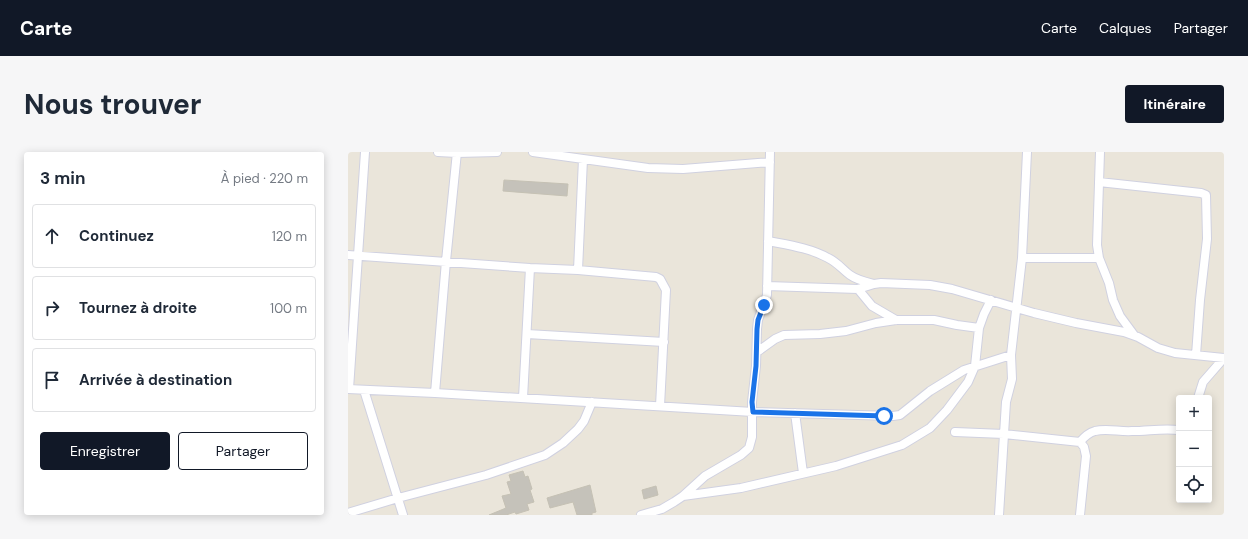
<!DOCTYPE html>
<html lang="fr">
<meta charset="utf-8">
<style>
body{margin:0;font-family:"DM Sans",sans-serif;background:#f6f6f7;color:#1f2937}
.controls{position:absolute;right:12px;bottom:12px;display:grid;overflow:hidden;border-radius:4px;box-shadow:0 2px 10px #0003}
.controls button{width:36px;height:36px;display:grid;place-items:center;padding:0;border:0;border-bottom:1px solid #e0e1e3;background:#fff;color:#1f2937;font:20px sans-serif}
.stop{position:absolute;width:12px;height:12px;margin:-9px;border:3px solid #1a73e8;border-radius:50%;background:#fff}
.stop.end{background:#1a73e8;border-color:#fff;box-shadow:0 1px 4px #0008}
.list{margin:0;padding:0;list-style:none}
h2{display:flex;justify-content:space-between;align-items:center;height:52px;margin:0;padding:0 16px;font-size:17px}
h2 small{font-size:13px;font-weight:400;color:#747a83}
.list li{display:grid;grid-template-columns:26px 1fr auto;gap:12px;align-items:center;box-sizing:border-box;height:64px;margin:0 8px 8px;padding:0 8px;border:1px solid #e0e1e3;border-radius:4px}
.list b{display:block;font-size:15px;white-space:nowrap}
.list em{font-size:13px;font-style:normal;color:#747a83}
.actions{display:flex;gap:8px;padding:12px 16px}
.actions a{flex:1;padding:9px 0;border:1px solid #111827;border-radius:4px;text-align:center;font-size:14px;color:#111827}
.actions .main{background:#111827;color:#fff}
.icon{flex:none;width:22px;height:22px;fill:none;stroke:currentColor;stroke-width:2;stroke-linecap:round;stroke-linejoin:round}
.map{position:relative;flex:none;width:876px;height:363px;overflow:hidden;border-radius:4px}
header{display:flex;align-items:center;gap:24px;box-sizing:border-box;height:56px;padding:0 20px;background:#111827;color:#fff}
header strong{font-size:19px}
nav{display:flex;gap:22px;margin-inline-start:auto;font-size:14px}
.intro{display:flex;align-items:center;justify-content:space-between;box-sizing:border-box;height:96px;padding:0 24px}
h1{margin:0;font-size:28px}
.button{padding:10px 18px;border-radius:4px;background:#111827;color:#fff;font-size:14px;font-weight:700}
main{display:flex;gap:24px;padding:0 24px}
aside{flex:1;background:#fff;border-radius:4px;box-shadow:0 2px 10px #0003}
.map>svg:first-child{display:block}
.building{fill:#c5c2ba;stroke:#c5c1b4}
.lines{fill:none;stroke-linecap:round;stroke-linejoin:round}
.minor-casing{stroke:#d0d1e0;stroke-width:10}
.minor{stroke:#fff;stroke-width:8}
.route{stroke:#1a73e8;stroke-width:5}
</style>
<header>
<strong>Carte</strong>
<nav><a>Carte</a><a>Calques</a><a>Partager</a></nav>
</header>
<div class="intro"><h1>Nous trouver</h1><a class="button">Itinéraire</a></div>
<main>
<aside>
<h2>3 min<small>À pied · 220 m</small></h2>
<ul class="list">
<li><svg class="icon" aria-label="ahead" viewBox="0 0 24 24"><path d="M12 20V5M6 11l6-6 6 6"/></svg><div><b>Continuez</b></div><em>120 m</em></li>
<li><svg class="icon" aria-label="right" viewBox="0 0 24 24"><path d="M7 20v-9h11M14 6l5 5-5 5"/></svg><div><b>Tournez à droite</b></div><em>100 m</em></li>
<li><svg class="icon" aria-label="arrive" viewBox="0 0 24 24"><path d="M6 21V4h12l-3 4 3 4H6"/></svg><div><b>Arrivée à destination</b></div></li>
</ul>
<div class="actions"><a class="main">Enregistrer</a><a>Partager</a></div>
</aside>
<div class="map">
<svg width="876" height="363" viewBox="0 0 876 363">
<rect width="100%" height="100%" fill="#eae5da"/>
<path class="building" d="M 156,28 L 220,32 L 219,44 L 155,39 Z
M 175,319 L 177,325 L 180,324 L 184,337 L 182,338 L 186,350 L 179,352 L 181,358 L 168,362 L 167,360 L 158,363 L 141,363 L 158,356 L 154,344 L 163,342 L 159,330 L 163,329 L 161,323 Z
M 242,333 L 248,360 L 244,361 L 244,363 L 229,363 L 225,350 L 202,356 L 199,346 Z
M 308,334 L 310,343 L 296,347 L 294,338 Z"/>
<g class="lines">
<defs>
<path id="minor" d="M 90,0 L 109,1 L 149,0
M 185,0 L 300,16 L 335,17 L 422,10
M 752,0 L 749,93 L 751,106 L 761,131 L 765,148 L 772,164 L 786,183
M 751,30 L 853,41 L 858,43 L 859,87 L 852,148 L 848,203
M 420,89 C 440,93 462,96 480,106 C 489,110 495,118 502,123 C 509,128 518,130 526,132
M 0,103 L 182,116 L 230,118 L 308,125 L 312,127 L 318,138 L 312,254
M 674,106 L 751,106
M 230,118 L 235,7
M 419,134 L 510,137 L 526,132 L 533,131 L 582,133 L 604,137 L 686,161 L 728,171 L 776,180 L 790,185 L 810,196 L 827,201 L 876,206
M 510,137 L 524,154 L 548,168
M 179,182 L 316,190
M 409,200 L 427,187 L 436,183 L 472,182 L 498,179 L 528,171 L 548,168 L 586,168 L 609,173 L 631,176
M 0,237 L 87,241 L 405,260 L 545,264 L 552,263 L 582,239 L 616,218 L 663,203
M 1,237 L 17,0
M 16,238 L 55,363
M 87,241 L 98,109 L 109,0
M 175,246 L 182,116
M 850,246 L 855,230 L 876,206
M 447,261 L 455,321
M 607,280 L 656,282 L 732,290 L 736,295 L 738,304 L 732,363
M 732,290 C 736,285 740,281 747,279 C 759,276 772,280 784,279 C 800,279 815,276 831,278
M 335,344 L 393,336 L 488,314 L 554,293 L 582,276 L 599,258 L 620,230 L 627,214 L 631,176 L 636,162 L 643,148
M 0,361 L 50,346 L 138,323 L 197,303 L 215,291 L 230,277 L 236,269 L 244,250
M 293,363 L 314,357 L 326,350 L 335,344 L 357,324 L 393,303 L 401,296 L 404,285 L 404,250 L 408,214 L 409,177 L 410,168 L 419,143 L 422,0
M 651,363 L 658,250 L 664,227 L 663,203 L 674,106 L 679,0"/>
</defs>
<use href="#minor" class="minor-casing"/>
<use href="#minor" class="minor"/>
</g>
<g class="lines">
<path class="route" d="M 416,153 L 410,168 L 409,177 L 408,214 L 404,250 L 405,260 L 536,264"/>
</g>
</svg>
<div class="controls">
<button>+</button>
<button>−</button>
<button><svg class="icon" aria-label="locate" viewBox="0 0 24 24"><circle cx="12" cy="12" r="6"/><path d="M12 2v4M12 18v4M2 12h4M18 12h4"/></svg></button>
</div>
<div class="stop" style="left:536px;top:264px"></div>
<div class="stop end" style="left:416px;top:153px"></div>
</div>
</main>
